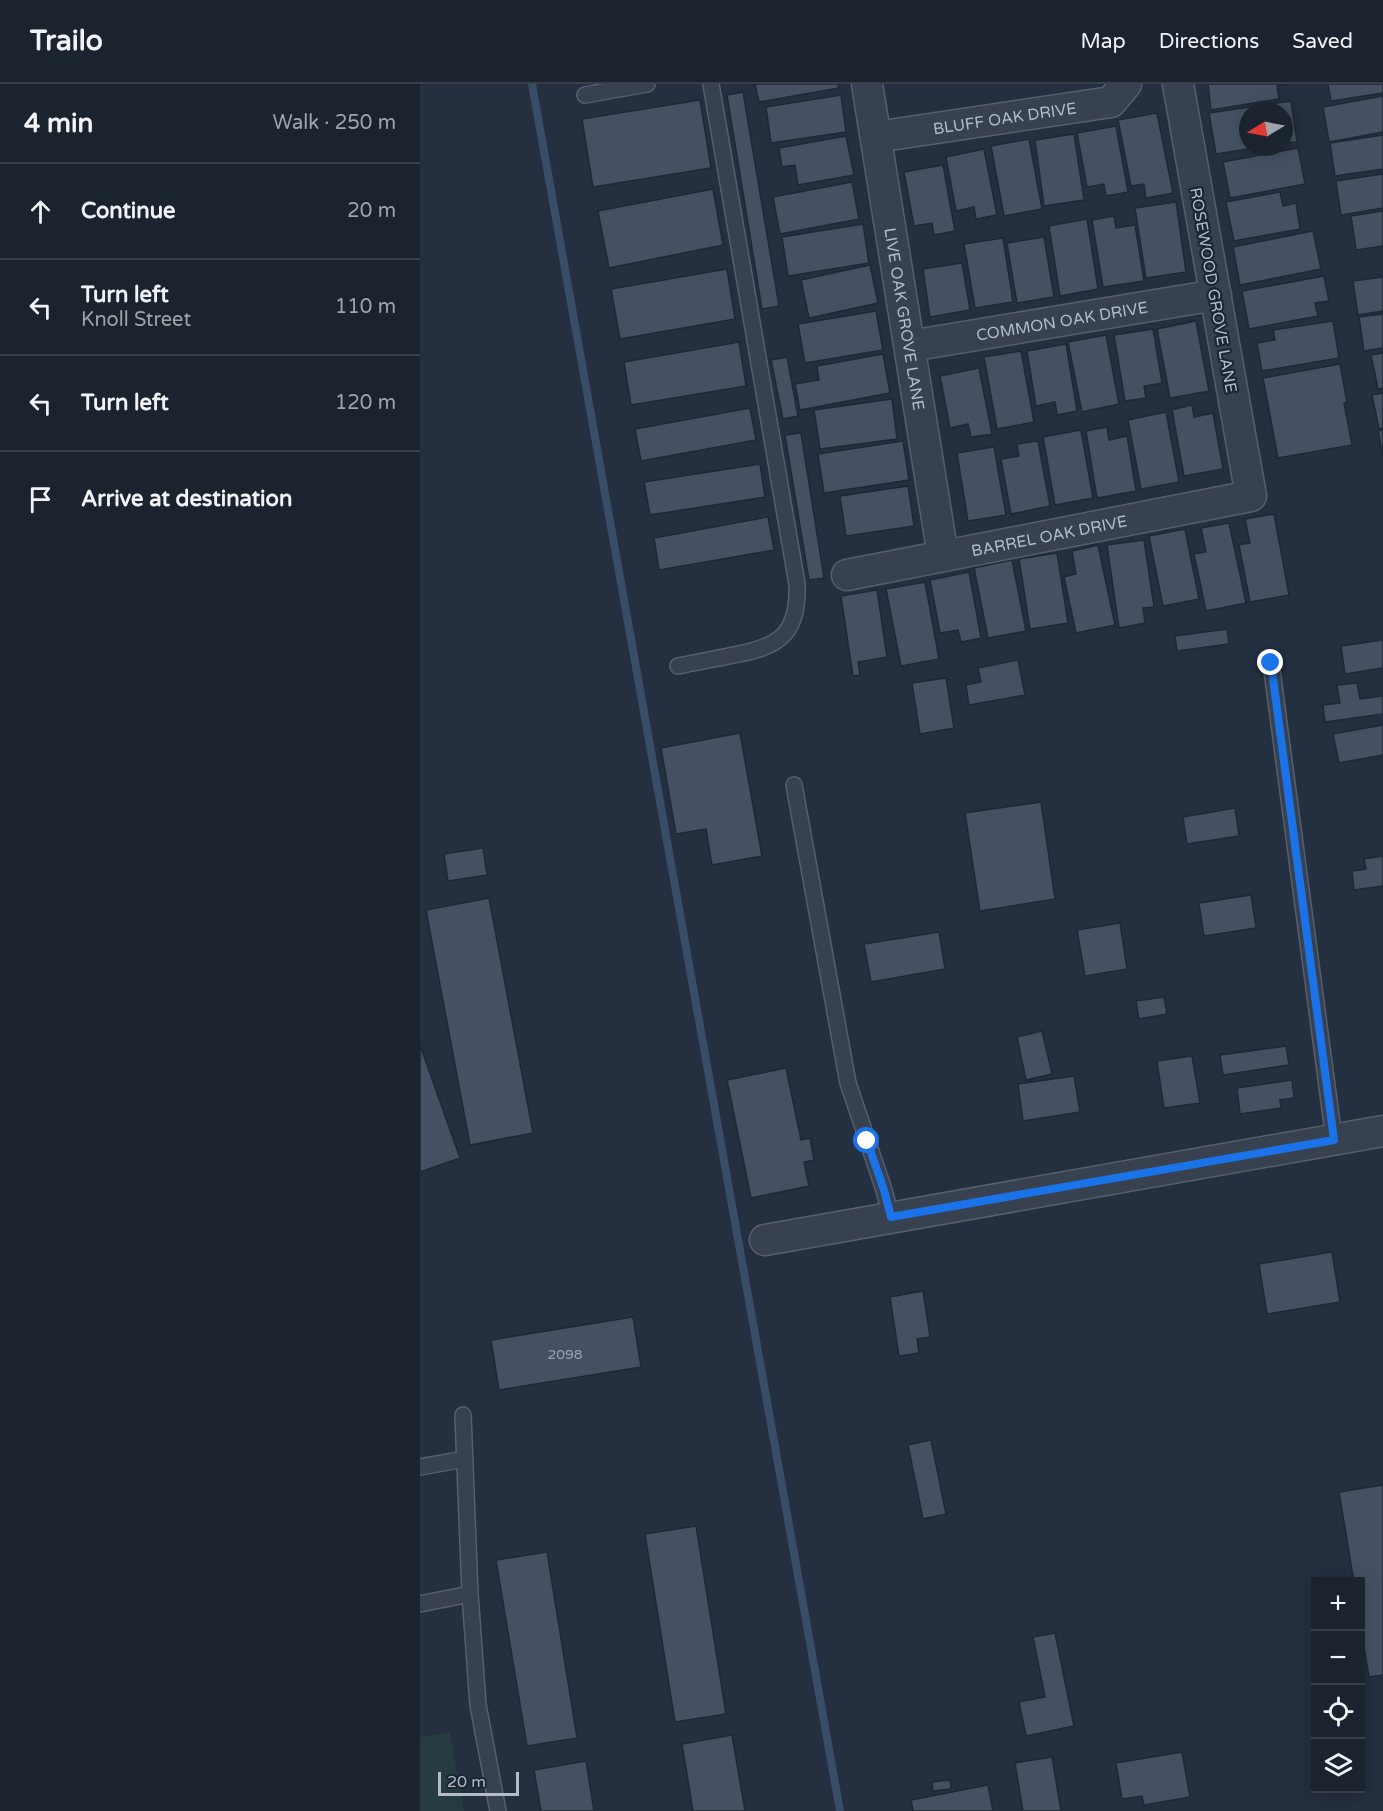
<!DOCTYPE html>
<meta charset="utf-8">
<style>
body{margin:0;font-family:"Varela Round",sans-serif;background:#242b37;color:#f1f3f6}
.controls{position:absolute;right:18px;bottom:18px;display:grid;overflow:hidden;border-radius:0px;box-shadow:0 3px 15px #0003}
.controls button{width:54px;height:54px;display:grid;place-items:center;padding:0;border:0;border-bottom:2px solid #39404b;background:#1b232f;color:#f1f3f6;font:30px sans-serif}
.compass{position:absolute;left:819px;top:18px;width:54px;height:54px;border-radius:50%;background:#1b232f;box-shadow:0 3px 15px #0003;rotate:260deg}
.scale{position:absolute;left:18px;bottom:15px;width:81px;box-sizing:border-box;padding-left:6px;border:3px solid #b4bcca;border-top:0;font-size:16px;line-height:21px;white-space:nowrap;color:#b4bcca;-webkit-text-stroke:4px #1d2634;paint-order:stroke}
.stop{position:absolute;width:18px;height:18px;margin:-14px;border:4px solid #1a73e8;border-radius:50%;background:#fff}
.stop.end{background:#1a73e8;border-color:#fff;box-shadow:0 2px 6px #0008}
.list{margin:0;padding:0;list-style:none}
h2{display:flex;justify-content:space-between;align-items:center;height:78px;margin:0;padding:0 24px;font-size:26px}
h2 small{font-size:20px;font-weight:400;color:#a0a4aa}
.list li{display:grid;grid-template-columns:39px 1fr auto;gap:18px;align-items:center;box-sizing:border-box;height:96px;padding:0 24px;border-top:2px solid #39404b}
.list b{display:block;font-size:22px;white-space:nowrap}
.list p{margin:0;font-size:20px;white-space:nowrap;color:#a0a4aa}
.list em{font-size:20px;font-style:normal;color:#a0a4aa}
.icon{flex:none;width:33px;height:33px;fill:none;stroke:currentColor;stroke-width:2;stroke-linecap:round;stroke-linejoin:round}
.map{position:relative;flex:none;width:963px;height:1727px;overflow:hidden}
header{display:flex;align-items:center;gap:36px;box-sizing:border-box;height:84px;padding:0 30px;background:#1b232f;border-bottom:2px solid #39404b}
header strong{font-size:28px}
nav{display:flex;gap:33px;margin-inline-start:auto;font-size:21px}
main{display:flex}
aside{flex:1;background:#1b232f}
.map>svg:first-child{display:block}
.green{fill:#263c40}
.lines{fill:none;stroke-linecap:round;stroke-linejoin:round}
.stream{stroke:#394c68;stroke-width:8}
.building{fill:#455163;stroke:#1f2836;stroke-width:1.5}
.lane-casing{stroke:#565f6d;stroke-width:18}
.street-casing{stroke:#565f6d;stroke-width:33}
.lane{stroke:#38414f;stroke-width:15}
.street{stroke:#38414f;stroke-width:30}
.route{stroke:#1a73e8;stroke-width:8}
.labels{text-anchor:middle;stroke-width:4.5;stroke-linejoin:round;paint-order:stroke}
.number-label{font-size:14px;fill:#98a1b0}
.street-label{font-size:16px;fill:#b4bcca;stroke:#1d2634}
</style>
<header>
<strong>Trailo</strong>
<nav><a>Map</a><a>Directions</a><a>Saved</a></nav>
</header>
<main>
<aside>
<h2>4 min<small>Walk · 250 m</small></h2>
<ul class="list">
<li><svg class="icon" aria-label="ahead" viewBox="0 0 24 24"><path d="M12 20V5M6 11l6-6 6 6"/></svg><div><b>Continue</b></div><em>20 m</em></li>
<li><svg class="icon" aria-label="left" viewBox="0 0 24 24"><path d="M17 20v-9H6M10 6l-5 5 5 5"/></svg><div><b>Turn left</b><p>Knoll Street</p></div><em>110 m</em></li>
<li><svg class="icon" aria-label="left" viewBox="0 0 24 24"><path d="M17 20v-9H6M10 6l-5 5 5 5"/></svg><div><b>Turn left</b></div><em>120 m</em></li>
<li><svg class="icon" aria-label="arrive" viewBox="0 0 24 24"><path d="M6 21V4h12l-3 4 3 4H6"/></svg><div><b>Arrive at destination</b></div></li>
</ul>
</aside>
<div class="map">
<svg width="963" height="1727" viewBox="0 0 963 1727">
<rect width="100%" height="100%" fill="#242f3f"/>
<path class="green" d="M 30,1648 L 44,1727 L 0,1727 L 0,1653 Z"/>
<g class="lines">
<path class="stream" d="M 112,0 L 420,1727"/>
</g>
<path class="building" d="M 335,0 L 418,0 L 419,4 L 339,18 Z
M 788,0 L 868,0 L 857,2 L 859,15 L 791,26 Z
M 908,0 L 963,0 L 963,9 L 911,17 Z
M 323,8 L 359,222 L 342,225 L 307,11 Z
M 421,11 L 426,48 L 351,59 L 346,23 Z
M 963,12 L 963,48 L 909,58 L 903,23 Z
M 280,16 L 291,84 L 173,103 L 162,35 Z
M 871,17 L 877,58 L 864,59 L 864,27 L 828,27 L 828,63 L 840,63 L 796,70 L 789,29 Z
M 737,29 L 753,109 L 726,114 L 724,100 L 711,102 L 698,36 Z
M 696,42 L 708,108 L 686,112 L 684,100 L 667,103 L 657,49 Z
M 654,50 L 664,116 L 624,122 L 615,56 Z
M 963,51 L 963,85 L 915,92 L 910,59 Z
M 426,52 L 434,91 L 378,101 L 375,81 L 362,83 L 359,64 Z
M 609,55 L 622,125 L 584,132 L 571,62 Z
M 878,64 L 885,100 L 810,114 L 803,78 Z
M 564,65 L 577,131 L 556,135 L 554,123 L 536,127 L 526,73 Z
M 523,81 L 535,147 L 514,151 L 512,139 L 494,142 L 484,88 Z
M 963,90 L 963,124 L 921,131 L 916,97 Z
M 432,98 L 439,135 L 360,150 L 353,113 Z
M 293,105 L 303,161 L 189,184 L 178,127 Z
M 860,108 L 863,122 L 876,119 L 880,145 L 814,157 L 806,118 Z
M 756,118 L 766,188 L 726,194 L 715,124 Z
M 963,127 L 963,162 L 936,166 L 931,132 Z
M 694,132 L 696,144 L 715,141 L 724,197 L 683,203 L 672,136 Z
M 667,135 L 678,205 L 640,212 L 629,142 Z
M 443,140 L 449,179 L 368,192 L 362,153 Z
M 893,147 L 901,185 L 820,201 L 813,163 Z
M 624,153 L 634,213 L 597,219 L 587,159 Z
M 583,154 L 593,218 L 555,224 L 544,160 Z
M 542,179 L 550,226 L 510,233 L 503,185 Z
M 450,181 L 458,219 L 389,234 L 381,196 Z
M 307,185 L 315,235 L 200,255 L 191,205 Z
M 904,192 L 909,217 L 895,219 L 898,232 L 829,245 L 822,207 Z
M 963,193 L 963,227 L 938,231 L 933,197 Z
M 456,227 L 463,266 L 385,279 L 378,240 Z
M 963,230 L 963,264 L 944,267 L 939,233 Z
M 776,237 L 789,307 L 750,314 L 737,245 Z
M 913,237 L 919,274 L 842,287 L 837,259 L 855,256 L 853,246 Z
M 733,245 L 742,299 L 724,302 L 726,314 L 705,317 L 694,251 Z
M 686,251 L 699,320 L 662,328 L 648,258 Z
M 319,258 L 326,302 L 211,321 L 204,278 Z
M 646,260 L 657,327 L 637,331 L 635,318 L 616,322 L 607,267 Z
M 601,267 L 614,338 L 577,345 L 564,273 Z
M 963,269 L 963,304 L 958,305 L 951,271 Z
M 463,270 L 470,309 L 380,326 L 375,300 L 399,296 L 397,282 Z
M 367,273 L 378,332 L 363,335 L 351,276 Z
M 920,280 L 927,319 L 924,319 L 932,361 L 858,374 L 843,294 Z
M 559,284 L 572,350 L 551,353 L 548,340 L 530,344 L 520,292 Z
M 963,309 L 963,344 L 959,345 L 952,311 Z
M 472,315 L 477,355 L 400,365 L 394,326 Z
M 772,321 L 774,333 L 793,329 L 803,385 L 764,392 L 752,326 Z
M 330,324 L 336,356 L 221,377 L 215,345 Z
M 746,328 L 759,398 L 721,405 L 708,336 Z
M 687,343 L 689,356 L 707,352 L 716,407 L 677,414 L 666,347 Z
M 661,346 L 673,414 L 635,421 L 623,353 Z
M 963,346 L 963,373 L 958,347 Z
M 381,349 L 404,494 L 389,496 L 365,351 Z
M 483,357 L 489,396 L 404,409 L 398,370 Z
M 618,357 L 630,422 L 591,430 L 581,375 L 599,372 L 597,360 Z
M 574,363 L 586,431 L 548,437 L 537,369 Z
M 340,380 L 345,413 L 230,431 L 224,398 Z
M 488,402 L 494,442 L 426,452 L 420,412 Z
M 854,430 L 869,511 L 830,518 L 819,461 L 830,459 L 825,435 Z
M 348,433 L 354,466 L 239,486 L 234,454 Z
M 809,439 L 826,519 L 786,527 L 774,470 L 786,468 L 781,444 Z
M 765,445 L 779,515 L 743,522 L 729,452 Z
M 724,456 L 734,523 L 723,524 L 725,539 L 699,544 L 687,461 Z
M 678,461 L 695,541 L 656,549 L 644,493 L 656,490 L 652,467 Z
M 637,469 L 648,539 L 610,545 L 599,475 Z
M 592,476 L 606,547 L 568,554 L 554,484 Z
M 549,488 L 561,554 L 541,558 L 538,546 L 520,549 L 510,496 Z
M 505,498 L 519,575 L 481,582 L 466,505 Z
M 457,506 L 467,573 L 438,578 L 440,591 L 433,592 L 421,512 Z
M 807,545 L 809,560 L 757,567 L 755,552 Z
M 963,556 L 963,584 L 925,590 L 921,562 Z
M 598,576 L 605,611 L 549,621 L 546,601 L 561,598 L 558,584 Z
M 526,594 L 534,644 L 500,650 L 492,599 Z
M 937,599 L 940,615 L 963,612 L 963,630 L 905,638 L 903,621 L 920,619 L 917,601 Z
M 963,641 L 963,671 L 919,679 L 913,650 Z
M 320,649 L 342,772 L 292,781 L 286,745 L 256,750 L 241,664 Z
M 621,718 L 635,815 L 560,827 L 545,729 Z
M 815,724 L 819,752 L 767,760 L 763,733 Z
M 63,764 L 67,791 L 28,797 L 24,770 Z
M 963,772 L 963,802 L 934,806 L 932,787 L 946,785 L 944,775 Z
M 831,811 L 836,844 L 784,852 L 779,819 Z
M 69,814 L 113,1049 L 50,1061 L 6,826 Z
M 700,839 L 707,885 L 665,892 L 657,846 Z
M 519,848 L 525,885 L 451,898 L 444,860 Z
M 744,913 L 747,930 L 719,935 L 716,917 Z
M 622,947 L 632,990 L 606,996 L 597,953 Z
M 0,961 L 40,1074 L 0,1088 Z
M 866,962 L 869,981 L 803,991 L 800,971 Z
M 772,972 L 780,1019 L 744,1024 L 737,977 Z
M 366,984 L 381,1056 L 390,1054 L 394,1076 L 384,1078 L 389,1102 L 331,1114 L 307,996 Z
M 654,992 L 660,1028 L 603,1037 L 598,1000 Z
M 872,996 L 874,1014 L 860,1016 L 861,1024 L 820,1030 L 817,1004 Z
M 912,1168 L 920,1218 L 847,1230 L 839,1180 Z
M 503,1207 L 510,1253 L 497,1255 L 499,1269 L 479,1272 L 470,1213 Z
M 213,1233 L 221,1283 L 79,1306 L 71,1256 Z
M 511,1356 L 526,1430 L 503,1435 L 488,1361 Z
M 963,1401 L 963,1591 L 949,1593 L 940,1539 L 940,1498 L 934,1498 L 919,1408 Z
M 276,1442 L 306,1630 L 255,1638 L 225,1450 Z
M 127,1468 L 157,1654 L 107,1662 L 76,1476 Z
M 635,1549 L 654,1642 L 606,1652 L 599,1618 L 625,1613 L 613,1553 Z
M 312,1651 L 325,1727 L 273,1727 L 262,1660 Z
M 762,1668 L 770,1713 L 724,1721 L 722,1712 L 702,1715 L 696,1679 Z
M 632,1673 L 641,1727 L 603,1727 L 595,1679 Z
M 166,1677 L 174,1727 L 121,1727 L 114,1686 Z
M 530,1696 L 531,1705 L 513,1707 L 512,1698 Z
M 568,1701 L 573,1727 L 493,1727 L 491,1716 Z"/>
<g class="lines">
<defs>
<path id="lane" d="M 165,11 L 227,0
M 851,579 L 914,1055
M 258,582 C 277,578 295,575 314,571 C 359,563 379,550 377,500 L 291,0
M 374,701 L 428,999 L 464,1106 L 471,1133
M 43,1331 L 50,1510 L 58,1621 L 78,1727
M 0,1383 L 45,1375
M 0,1520 L 50,1510"/>
<g id="street">
<path id="s1" d="M 447,0 L 523,472"/>
<path id="s2" d="M 456,53 L 691,18 L 706,0"/>
<path id="s3" d="M 490,262 L 796,211"/>
<path id="s4" d="M 427,491 L 831,412 L 758,0"/>
<path d="M 345,1156 L 963,1047"/>
</g>
</defs>
<use href="#lane" class="lane-casing"/>
<use href="#street" class="street-casing"/>
<use href="#lane" class="lane"/>
<use href="#street" class="street"/>
</g>
<g class="lines">
<path class="route" d="M 447,1057 L 464,1106 L 471,1133 L 914,1056 L 851,579"/>
</g>
<g class="labels">
<g class="number-label">
<text x="145" y="1275">2098</text>
</g>
<g class="street-label">
<text dy="6" stroke="none"><textPath href="#s2" startOffset="130">BLUFF OAK DRIVE</textPath></text>
<text transform="translate(794 206) rotate(80)" y="6">ROSEWOOD GROVE LANE</text>
<text dy="6" stroke="none"><textPath href="#s1" startOffset="238">LIVE OAK GROVE LANE</textPath></text>
<text dy="6" stroke="none"><textPath href="#s3" startOffset="154">COMMON OAK DRIVE</textPath></text>
<text dy="6" stroke="none"><textPath href="#s4" startOffset="206">BARREL OAK DRIVE</textPath></text>
</g>
</g>
</svg>
<div class="controls">
<button>+</button>
<button>−</button>
<button><svg class="icon" aria-label="locate" viewBox="0 0 24 24"><circle cx="12" cy="12" r="6"/><path d="M12 2v4M12 18v4M2 12h4M18 12h4"/></svg></button>
<button><svg class="icon" aria-label="layers" viewBox="0 0 24 24"><path d="M12 4l9 5-9 5-9-5zM3 14l9 5 9-5"/></svg></button>
</div>
<svg class="compass" viewBox="-18 -18 36 36"><path d="M0-13l5 13h-10z" fill="#e53935"/><path d="M0 13l5-13h-10z" fill="#a0a4aa"/></svg>
<div class="scale">20 m</div>
<div class="stop" style="left:447px;top:1057px"></div>
<div class="stop end" style="left:851px;top:579px"></div>
</div>
</main>
